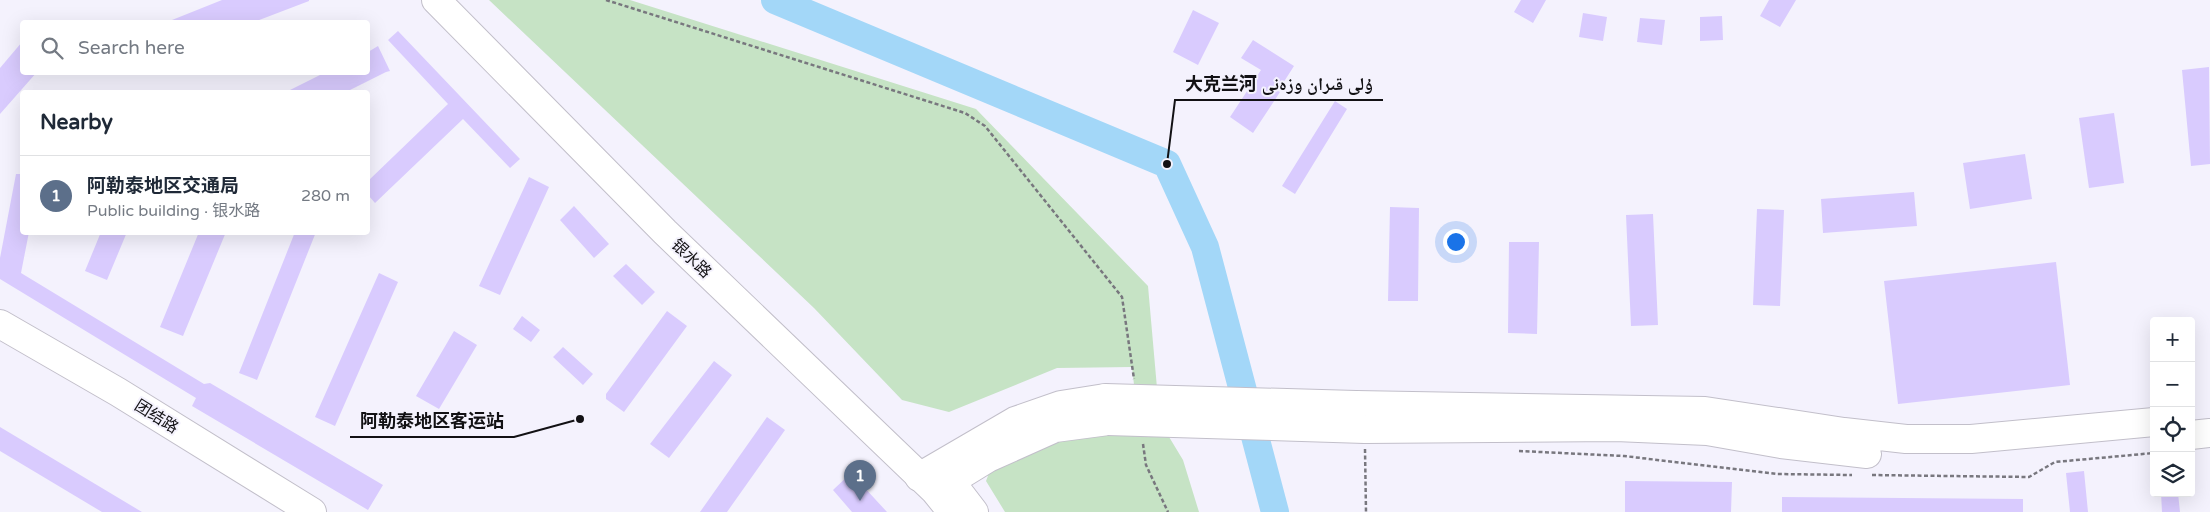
<!DOCTYPE html>
<meta charset="utf-8">
<style>
body{margin:0;font-family:"Varela Round","Noto Naskh Arabic","Noto Sans SC",sans-serif;background:#f2f2f3;color:#1f2937}
.controls{position:absolute;right:15px;bottom:15px;display:grid;overflow:hidden;border-radius:5px;box-shadow:0 5px 20px #0002}
.controls button{width:45px;height:45px;display:grid;place-items:center;padding:0;border:0;border-bottom:1px solid #e0e1e3;background:#fff;color:#1f2937;font:25px sans-serif}
.you{position:absolute;left:1455px;top:241px;width:18px;height:18px;margin:-12px;border:4px solid #fff;border-radius:50%;background:#1a73e8;box-shadow:0 0 0 8px #1a73e833}
.badge{display:grid;place-items:center;width:32px;height:32px;border-radius:50%;background:#ea580c;color:#fff;font-size:16px;font-weight:700}
.pin{position:absolute;translate:-50% -41px;filter:drop-shadow(0 1px 2px #0008)}
.pin::after{content:'';position:absolute;top:26px;width:18px;height:15px;background:inherit;clip-path:polygon(0 0,100% 0,50% 100%)}
.list{margin:0;padding:0;list-style:none}
h2{display:flex;justify-content:space-between;align-items:center;height:65px;margin:0;padding:0 20px;font-size:21px}
h2 small{font-size:16px;font-weight:400;color:#747a83}
.list li{display:grid;grid-template-columns:32px 1fr auto;gap:15px;align-items:center;box-sizing:border-box;height:80px;padding:0 20px;border-top:1px solid #e0e1e3}
.list b{display:block;font-size:19px;white-space:nowrap}
.list p{margin:0;font-size:16px;white-space:nowrap;color:#747a83}
.list em{font-size:16px;font-style:normal;color:#747a83}
.icon{flex:none;width:28px;height:28px;fill:none;stroke:currentColor;stroke-width:2;stroke-linecap:round;stroke-linejoin:round}
.map{position:relative;flex:none;width:2210px;height:512px;overflow:hidden}
.search{position:absolute;background:#fff;box-shadow:0 5px 20px #0002;left:20px;top:20px;width:350px;height:55px;display:flex;align-items:center;gap:12px;box-sizing:border-box;padding:0 18px;border-radius:5px;color:#747a83;font-size:19px}
.panel{position:absolute;background:#fff;box-shadow:0 5px 20px #0002;left:20px;top:90px;width:350px;height:145px;border-radius:5px}
.map>svg:first-child{display:block}
.green{fill:#c6e3c5}
.lines{fill:none;stroke-linecap:round;stroke-linejoin:round}
.river{stroke:#a3d7f8;stroke-width:28}
.building{fill:#d9cbfe}
.major-casing{stroke:#c2bfca;stroke-width:30}
.highway-casing{stroke:#c2bfca;stroke-width:30}
.path{stroke:#78777e;stroke-width:2.5;stroke-dasharray:4 2.5;stroke-linecap:butt}
.major{stroke:#fff;stroke-width:28}
.highway{stroke:#fff;stroke-width:28}
.major-bridge-casing{stroke:#c2bfca;stroke-width:30;stroke-linecap:butt}
.major-bridge{stroke:#fff;stroke-width:28}
.labels{text-anchor:middle;stroke-width:4;stroke-linejoin:round;paint-order:stroke}
.street-label{font-size:16px;fill:#121114;stroke:#f4f2fd}
.leader{fill:none;stroke:#121114;stroke-width:2}
.callout-dot{fill:#121114;stroke:#f4f2fd;stroke-width:2}
.callout-label{font-size:18px;text-anchor:middle;font-weight:bold;fill:#121114;stroke:#f4f2fd;stroke-width:4;stroke-linejoin:round;paint-order:stroke}
</style>
<div class="map">
<svg width="2210" height="512" viewBox="0 0 2210 512">
<rect width="100%" height="100%" fill="#f4f2fd"/>
<path class="green" d="M 489,0 L 630,0 L 976,109 L 1148,286 L 1160,422 L 1183,460 L 1199,512 L 1005,512 L 986,481 L 991,468 L 1062,437 L 1139,429 L 1132,367 L 1057,368 L 949,412 L 902,400 L 814,308 Z"/>
<g class="lines">
<path class="river" d="M 775,0 L 1167,164 L 1205,247 L 1275,512"/>
</g>
<path class="building" d="M 222,0 L 309,0 L 309,1 L 254,22 L 167,22 Z
M 1521,0 L 1546,0 L 1533,23 L 1514,12 Z
M 1769,0 L 1796,0 L 1780,27 L 1760,16 Z
M 1193,10 L 1219,23 L 1198,65 L 1173,52 Z
M 1583,13 L 1607,17 L 1603,41 L 1579,37 Z
M 1722,16 L 1723,40 L 1700,41 L 1700,17 Z
M 1640,18 L 1665,20 L 1662,45 L 1637,42 Z
M 398,31 L 520,159 L 510,168 L 463,119 L 375,203 L 368,195 L 368,181 L 448,104 L 388,40 Z
M 1253,40 L 1294,66 L 1278,91 L 1280,92 L 1253,133 L 1230,117 L 1261,70 L 1241,58 Z
M 22,42 L 22,72 L 37,72 L 0,114 L 0,68 Z
M 378,46 L 390,71 L 386,72 L 346,92 L 286,92 L 326,72 L 368,72 L 368,52 Z
M 2209,67 L 2210,164 L 2191,166 L 2182,70 Z
M 1335,101 L 1347,109 L 1295,194 L 1282,186 Z
M 2114,113 L 2124,183 L 2089,188 L 2079,118 Z
M 2025,154 L 2032,199 L 1970,209 L 1963,163 Z
M 16,174 L 22,174 L 22,232 L 29,232 L 21,273 L 204,384 L 210,383 L 383,485 L 368,510 L 192,406 L 196,398 L 0,279 L 0,258 Z
M 529,177 L 549,187 L 500,295 L 479,286 Z
M 1914,192 L 1917,226 L 1823,233 L 1821,199 Z
M 574,206 L 609,244 L 594,258 L 560,220 Z
M 1390,207 L 1419,208 L 1418,301 L 1388,301 Z
M 1757,209 L 1784,210 L 1780,306 L 1753,305 Z
M 1653,214 L 1658,325 L 1631,326 L 1626,215 Z
M 101,232 L 127,232 L 107,280 L 85,271 Z
M 199,232 L 226,232 L 183,336 L 160,327 Z
M 295,232 L 316,232 L 257,380 L 239,373 Z
M 1509,242 L 1539,242 L 1537,334 L 1508,333 Z
M 2056,262 L 2070,385 L 1898,404 L 1884,281 Z
M 626,264 L 655,292 L 642,305 L 613,276 Z
M 379,273 L 398,282 L 335,426 L 315,417 Z
M 667,311 L 687,326 L 624,412 L 606,399 L 606,394 Z
M 522,316 L 540,330 L 531,342 L 513,329 Z
M 454,331 L 477,345 L 439,409 L 416,396 Z
M 563,347 L 593,374 L 583,385 L 553,357 Z
M 714,361 L 732,375 L 669,458 L 650,444 Z
M 767,417 L 785,430 L 727,512 L 700,512 Z
M 0,427 L 142,512 L 102,512 L 0,451 Z
M 2084,471 L 2088,512 L 2070,512 L 2066,473 Z
M 851,473 L 887,512 L 852,512 L 833,490 Z
M 1625,481 L 1732,482 L 1731,512 L 1625,512 Z
M 2161,493 L 2178,493 L 2180,512 L 2162,512 Z
M 1782,497 L 2023,499 L 2023,512 L 1782,512 Z"/>
<g class="lines">
<defs>
<path id="major" d="M 0,324 L 118,392 L 312,512
M 1356,405 L 1705,411 L 1844,432 L 1906,439 L 1971,439 L 2154,422
M 1365,429 L 1616,427 L 1707,431 L 1781,444 L 1867,454
M 2191,435 L 2210,433
M 962,474 L 988,458 L 1055,428 L 1108,421
M 919,477 L 1015,421 L 1061,405 L 1105,398"/>
<path id="highway" d="M 436,0 L 665,232 L 935,491 L 952,512
M 948,478 L 974,512"/>
</defs>
<use href="#major" class="major-casing"/>
<use href="#highway" class="highway-casing"/>
<path class="path" d="M 606,0 L 965,113 L 985,126 L 1122,297 L 1134,379
M 1143,444 L 1146,465 L 1168,512
M 1365,449 L 1366,512
M 1519,451 L 1624,456 L 1777,474 L 1852,475
M 1872,475 L 2029,477 L 2055,462 L 2154,453"/>
<use href="#major" class="major"/>
<use href="#highway" class="highway"/>
<defs>
<path id="major-bridge" d="M 1105,398 L 1356,405
M 1108,421 L 1365,429"/>
</defs>
<use href="#major-bridge" class="major-bridge-casing"/>
<use href="#major-bridge" class="major-bridge"/>
</g>
<g class="labels">
<g class="street-label">
<text transform="translate(692 258) rotate(44)" y="6">银水路</text>
<text transform="translate(157 416) rotate(32)" y="6">团结路</text>
</g>
</g>
<path class="leader" d="M1167 164L1175 100H1383M580 419L514 437H350"/>
<g class="callout-dot">
<circle cx="1167" cy="164" r="5"/>
<circle cx="580" cy="419" r="5"/>
</g>
<g class="callout-label">
<text x="1279" y="90">大克兰河 ۇلى قىران وزەنى</text>
<text x="432" y="427">阿勒泰地区客运站</text>
</g>
</svg>
<div class="controls">
<button>+</button>
<button>−</button>
<button><svg class="icon" aria-label="locate" viewBox="0 0 24 24"><circle cx="12" cy="12" r="6"/><path d="M12 2v4M12 18v4M2 12h4M18 12h4"/></svg></button>
<button><svg class="icon" aria-label="layers" viewBox="0 0 24 24"><path d="M12 4l9 5-9 5-9-5zM3 14l9 5 9-5"/></svg></button>
</div>
<div class="you"></div>
<div class="pin badge" style="left:860px;top:501px;background:#5c6f8a">1</div>
<div class="search"><svg class="icon" aria-label="search" viewBox="0 0 24 24"><circle cx="10" cy="10" r="6"/><path d="M15 15l6 6"/></svg>Search here</div>
<section class="panel">
<h2>Nearby<small></small></h2>
<ul class="list">
<li><span class="badge" style="background:#5c6f8a">1</span><div><b>阿勒泰地区交通局</b><p>Public building · 银水路</p></div><em>280 m</em></li>
</ul>
</section>
</div>
